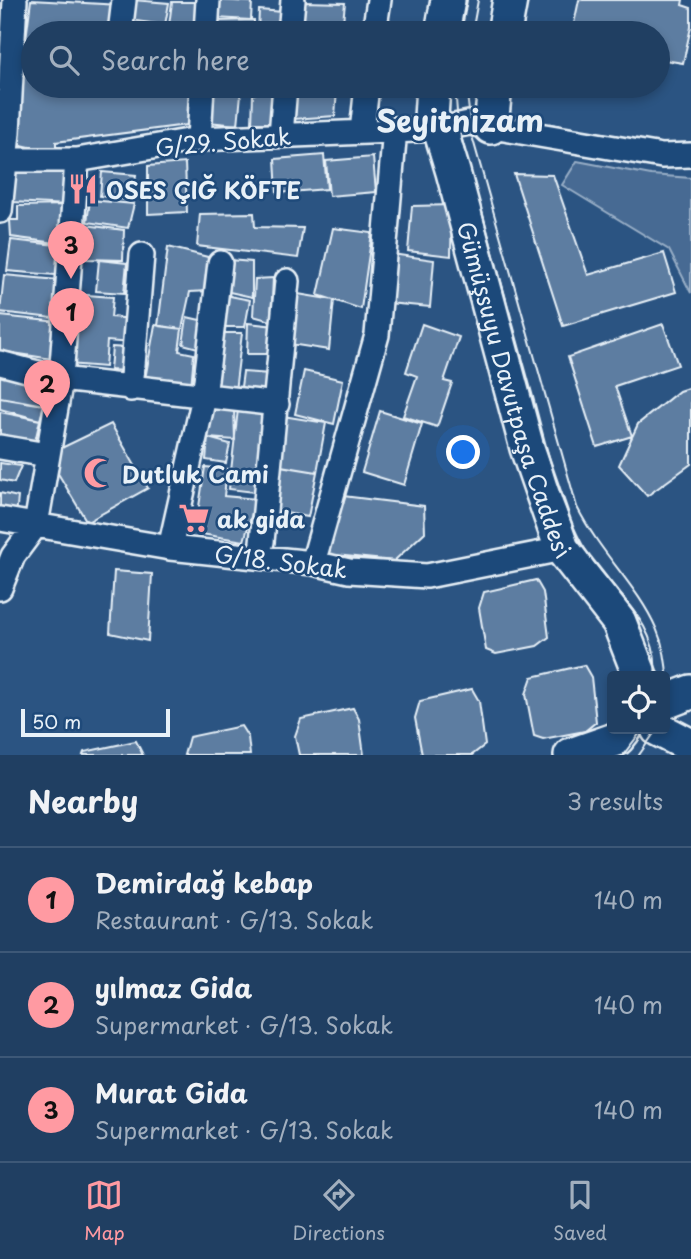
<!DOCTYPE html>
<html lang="en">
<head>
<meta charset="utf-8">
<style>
  body { margin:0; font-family:"Playpen Sans",sans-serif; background:#284668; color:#f1f3f6 }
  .controls { position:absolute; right:21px; bottom:21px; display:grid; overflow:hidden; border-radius:7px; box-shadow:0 4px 10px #0003 }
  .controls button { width:63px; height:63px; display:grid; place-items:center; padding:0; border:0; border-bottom:2px solid #3d5877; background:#203f62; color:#f1f3f6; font:35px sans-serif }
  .scale { position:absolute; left:21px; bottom:18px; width:149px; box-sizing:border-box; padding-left:7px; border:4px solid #e8f1f8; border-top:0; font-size:19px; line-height:24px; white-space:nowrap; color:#e8f1f8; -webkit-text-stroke:5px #1f4a7a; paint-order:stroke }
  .you { position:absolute; left:464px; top:453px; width:24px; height:24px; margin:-18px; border:5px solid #fff; border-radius:50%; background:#1a73e8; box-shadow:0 0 0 10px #1a73e833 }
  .badge { display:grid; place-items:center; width:46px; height:46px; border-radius:50%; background:#ff9aa2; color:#111; font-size:23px; font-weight:700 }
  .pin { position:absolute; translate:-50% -58px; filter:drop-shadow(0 2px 4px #0008) }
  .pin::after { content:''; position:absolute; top:37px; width:24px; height:21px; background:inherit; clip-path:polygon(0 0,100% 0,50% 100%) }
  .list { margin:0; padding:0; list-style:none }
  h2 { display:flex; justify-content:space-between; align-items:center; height:91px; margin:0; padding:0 28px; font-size:30px }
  h2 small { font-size:23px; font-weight:400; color:#a2afbe }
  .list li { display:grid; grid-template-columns:46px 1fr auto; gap:21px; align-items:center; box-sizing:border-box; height:105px; padding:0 28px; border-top:2px solid #3d5877 }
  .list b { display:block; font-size:26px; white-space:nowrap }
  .list p { margin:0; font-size:23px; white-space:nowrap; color:#a2afbe }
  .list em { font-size:23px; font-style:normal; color:#a2afbe }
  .icon { flex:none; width:38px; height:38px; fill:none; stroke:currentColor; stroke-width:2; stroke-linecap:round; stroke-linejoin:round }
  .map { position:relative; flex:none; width:691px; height:755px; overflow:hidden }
  .search { position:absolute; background:#203f62; box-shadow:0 4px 10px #0003; left:21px; right:21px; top:21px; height:77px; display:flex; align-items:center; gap:18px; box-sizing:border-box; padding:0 24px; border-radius:38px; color:#a2afbe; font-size:26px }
  .sheet { height:406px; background:#203f62 }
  nav { display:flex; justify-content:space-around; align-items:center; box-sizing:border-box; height:98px; border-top:2px solid #3d5877; background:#203f62; font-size:19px; color:#a2afbe }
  nav a { display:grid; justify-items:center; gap:4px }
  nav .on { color:#ff9aa2 }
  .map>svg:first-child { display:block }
  .green { fill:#476b93; stroke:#98aec6; stroke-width:2 }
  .building { fill:#5d7da1; stroke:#e8f1f8; stroke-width:2 }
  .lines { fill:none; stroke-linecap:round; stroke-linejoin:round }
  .street-casing { stroke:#e8f1f8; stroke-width:28 }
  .secondary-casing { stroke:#e8f1f8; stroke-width:38 }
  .street { stroke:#1f4a7a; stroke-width:23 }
  .secondary { stroke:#1f4a7a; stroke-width:33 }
  .tram { stroke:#e8f1f8; stroke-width:2 }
  .labels { text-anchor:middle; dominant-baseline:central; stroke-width:5; stroke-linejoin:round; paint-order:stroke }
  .street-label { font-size:23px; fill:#e8f1f8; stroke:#1f4a7a }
  .poi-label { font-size:23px; font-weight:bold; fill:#e8f1f8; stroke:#1f4a7a; text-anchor:start }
  .district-label { font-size:30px; font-weight:bold; fill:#e8f1f8; stroke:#1f4a7a }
</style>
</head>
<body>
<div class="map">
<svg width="691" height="755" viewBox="0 0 691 755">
  <rect width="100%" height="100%" fill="#2b5482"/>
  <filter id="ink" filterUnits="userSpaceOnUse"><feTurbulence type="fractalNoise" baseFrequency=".0143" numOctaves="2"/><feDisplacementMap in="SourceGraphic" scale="14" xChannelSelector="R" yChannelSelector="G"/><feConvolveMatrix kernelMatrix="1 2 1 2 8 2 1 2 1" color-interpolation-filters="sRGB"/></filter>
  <g filter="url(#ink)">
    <path class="green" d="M577 161 651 175 691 178V293L669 250 562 185Z"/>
    <path class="building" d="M31 0 120 5 115 33H33V40L26 39Z
      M133 0 169 3 165 25 129 20Z
      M216 0 252 2 251 20 215 18Z
      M579 0H683L682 5 691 8V27L683 63 658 59V33H572Z
      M172 2H204L200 33H168Z
      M303 2 345 3 342 31 300 30Z
      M259 10 283 12 282 33H258Z
      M254 20V33H218V21Z
      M23 54 33 55V86H195L194 124 56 142V153L17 144Z
      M215 86H249V92L215 91Z
      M258 86H280V123H252L253 95 258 92Z
      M297 86H337V90H297Z
      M297 90H337L335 116 294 119Z
      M211 91 241 94 238 125 208 122Z
      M324 155 327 189 277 193 275 159Z
      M373 157 376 192 329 196 326 161Z
      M185 163 187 212 148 214V166Z
      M15 170 70 172 67 205 13 202Z
      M102 172 136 175 133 201 100 196Z
      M514 174 553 175 588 275 664 253 676 292 563 326Z
      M90 200 134 204 128 228 87 222Z
      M67 205 64 244 11 237 10 220H18V206Z
      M452 205 451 256 408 251 412 206Z
      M254 213 255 227 303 228 298 258 197 246 200 214Z
      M85 225 124 230 123 260 86 259Z
      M333 228 372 233 361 309 318 295Z
      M11 240 65 246 67 276 7 271Z
      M168 247 212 258 209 291 190 292 182 329 158 326Z
      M392 254 434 260 430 307 388 303Z
      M99 260 127 263 124 293 96 291Z
      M229 260 252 262V297L225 291Z
      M4 275 58 280 52 318 0 312Z
      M273 278 271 321 253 316 255 279Z
      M73 294 113 297 111 317 133 319 131 343 107 341 105 367 68 364Z
      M220 294 250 300 245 327H220Z
      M298 294 334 300 329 350 290 344Z
      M0 316 59 322 52 359 0 351Z
      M187 317 209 322V351L183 344Z
      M248 323 275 326 274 354H247Z
      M422 324 459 337 444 381 452 383 437 427 403 416 417 376 406 372Z
      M663 324 678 365 615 386 632 436 597 447 568 357Z
      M155 325 182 329 179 351 194 354 191 387 145 379Z
      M219 333H242L235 391 212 389Z
      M112 347 126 348 125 371 110 370Z
      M304 371 343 380 334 424 295 414Z
      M0 372 46 381 44 405 0 397Z
      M243 372 270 374V395L240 394Z
      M691 387V464L647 496 619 465 638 424 679 391Z
      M0 398 44 405 40 420 0 409Z
      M212 404 234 408 235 440 208 438Z
      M238 409 272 413 262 493 229 489Z
      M380 411 422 424 404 485 362 472Z
      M0 412 40 420 34 446 0 440Z
      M283 416 326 423 317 472 275 465Z
      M111 424 148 488 87 522 47 455Z
      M208 438 230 444 226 463 206 460Z
      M0 463 21 466 14 483 0 480Z
      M280 466 317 472 308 517 269 510Z
      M205 467 227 469 224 496 256 499 244 541 195 533Z
      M0 493 18 497 16 516 0 514Z
      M343 496 424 506 425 532 394 561 326 554Z
      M114 571 152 574 148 641 110 633Z
      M536 580 543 592 549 637 537 646 496 654 486 650 479 608 484 592Z
      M584 665 591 677 596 722 585 731 543 739 534 736 526 694 532 677Z
      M472 689 479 701 485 745 472 755H422L415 718 420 701Z
      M353 708 359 719 364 755H299L295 736 301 719Z
      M241 726 248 737 250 755H184L189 737Z
      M136 741 143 755H83L84 752Z"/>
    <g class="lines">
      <g class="street-casing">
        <path id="street" d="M120 33 124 0
          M206 33 208 0
          M290 33 293 0
          M374 33 379 0
          M362 131 367 86
          M281 135 285 86
          M199 139 202 86
          M6 160H77L199 139 440 129 469 123 662 156 691 155
          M0 211 8 132 15 0
          M0 363 61 379 277 404
          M131 389 142 255
          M0 447 47 455
          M0 519 170 548 313 563 349 571 427 576 562 549
          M262 542 287 281
          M170 548 204 397 220 263
          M313 563 377 335 395 129
          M0 588 13 556 36 525 61 379 77 160"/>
      </g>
      <g class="secondary-casing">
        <g id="secondary">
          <path d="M442 33 448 0"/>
          <path d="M504 33 510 0"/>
          <path id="s1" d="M433 86 431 118 440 129 453 172 527 448 562 549 619 622 640 676"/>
          <path d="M491 127 495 86"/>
          <path d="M665 702 691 692"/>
          <path d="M658 729 691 746"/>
          <path d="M571 755 617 739 625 729"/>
        </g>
      </g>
      <use href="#street" class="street"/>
      <use href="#secondary" class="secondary"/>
      <path class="tram" d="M461 33 467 0
        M472 33 478 0
        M455 86 458 125 465 151
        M466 86 472 136 577 507C613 579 680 615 665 706
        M482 212C499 274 516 335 533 397 546 446 558 499 582 544 606 587 661 621 655 676
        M623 755 643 729
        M639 755 657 729"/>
    </g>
  </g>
  <defs>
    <g id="restaurant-bare" transform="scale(2.415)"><path d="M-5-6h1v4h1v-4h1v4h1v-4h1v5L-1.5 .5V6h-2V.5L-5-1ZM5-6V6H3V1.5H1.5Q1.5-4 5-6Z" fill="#ff9aa2" stroke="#1f4a7a" stroke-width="2.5" paint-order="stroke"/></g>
    <g id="mosque-bare" transform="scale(2.415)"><path d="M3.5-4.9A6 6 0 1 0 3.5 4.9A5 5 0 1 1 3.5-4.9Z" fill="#ff9aa2" stroke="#1f4a7a" stroke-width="2.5" paint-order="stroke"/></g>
    <g id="supermarket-bare" transform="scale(2.415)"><path d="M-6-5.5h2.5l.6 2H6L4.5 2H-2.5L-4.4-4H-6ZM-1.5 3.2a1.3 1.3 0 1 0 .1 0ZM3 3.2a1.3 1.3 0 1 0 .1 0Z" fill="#ff9aa2" stroke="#1f4a7a" stroke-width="2.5" paint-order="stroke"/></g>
  </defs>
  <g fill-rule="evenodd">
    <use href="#restaurant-bare" x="83" y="189"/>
    <use href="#mosque-bare" x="99" y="473"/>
    <use href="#supermarket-bare" x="194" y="518"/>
  </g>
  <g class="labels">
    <g class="street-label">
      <text transform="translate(223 141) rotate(-5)">G/29. Sokak</text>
      <text stroke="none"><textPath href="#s1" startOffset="317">Gümüşsuyu Davutpaşa Caddesi</textPath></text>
      <text transform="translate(281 561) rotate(7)">G/18. Sokak</text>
    </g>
    <g class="poi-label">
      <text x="106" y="189">OSES ÇIĞ KÖFTE</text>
      <text x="122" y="473">Dutluk Cami</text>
      <text x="217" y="518">ak gida</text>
    </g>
    <g class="district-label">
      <text x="460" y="119">Seyitnizam</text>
    </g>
  </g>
</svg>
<div class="controls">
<button><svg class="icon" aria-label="locate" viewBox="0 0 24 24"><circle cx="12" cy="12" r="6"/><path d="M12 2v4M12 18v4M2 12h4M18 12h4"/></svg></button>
</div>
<div class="scale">50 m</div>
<div class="you"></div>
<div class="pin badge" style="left:71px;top:346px">1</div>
<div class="pin badge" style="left:47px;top:418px">2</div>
<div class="pin badge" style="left:71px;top:279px">3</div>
<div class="search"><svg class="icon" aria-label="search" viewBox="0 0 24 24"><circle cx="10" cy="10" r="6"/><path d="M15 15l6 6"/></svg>Search here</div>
</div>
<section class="sheet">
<h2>Nearby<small>3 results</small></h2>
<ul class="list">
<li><span class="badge">1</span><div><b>Demirdağ kebap</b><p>Restaurant · G/13. Sokak</p></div><em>140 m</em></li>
<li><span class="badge">2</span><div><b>yılmaz Gida</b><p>Supermarket · G/13. Sokak</p></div><em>140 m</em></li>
<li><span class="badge">3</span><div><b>Murat Gida</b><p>Supermarket · G/13. Sokak</p></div><em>140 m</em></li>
</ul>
</section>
<nav>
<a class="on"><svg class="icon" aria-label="map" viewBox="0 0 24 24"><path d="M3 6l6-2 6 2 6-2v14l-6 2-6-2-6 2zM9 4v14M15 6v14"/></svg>Map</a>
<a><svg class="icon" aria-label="directions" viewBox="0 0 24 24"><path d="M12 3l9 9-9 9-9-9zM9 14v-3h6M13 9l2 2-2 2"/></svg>Directions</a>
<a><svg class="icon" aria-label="saved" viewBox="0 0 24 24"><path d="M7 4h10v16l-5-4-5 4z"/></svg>Saved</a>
</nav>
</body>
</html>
